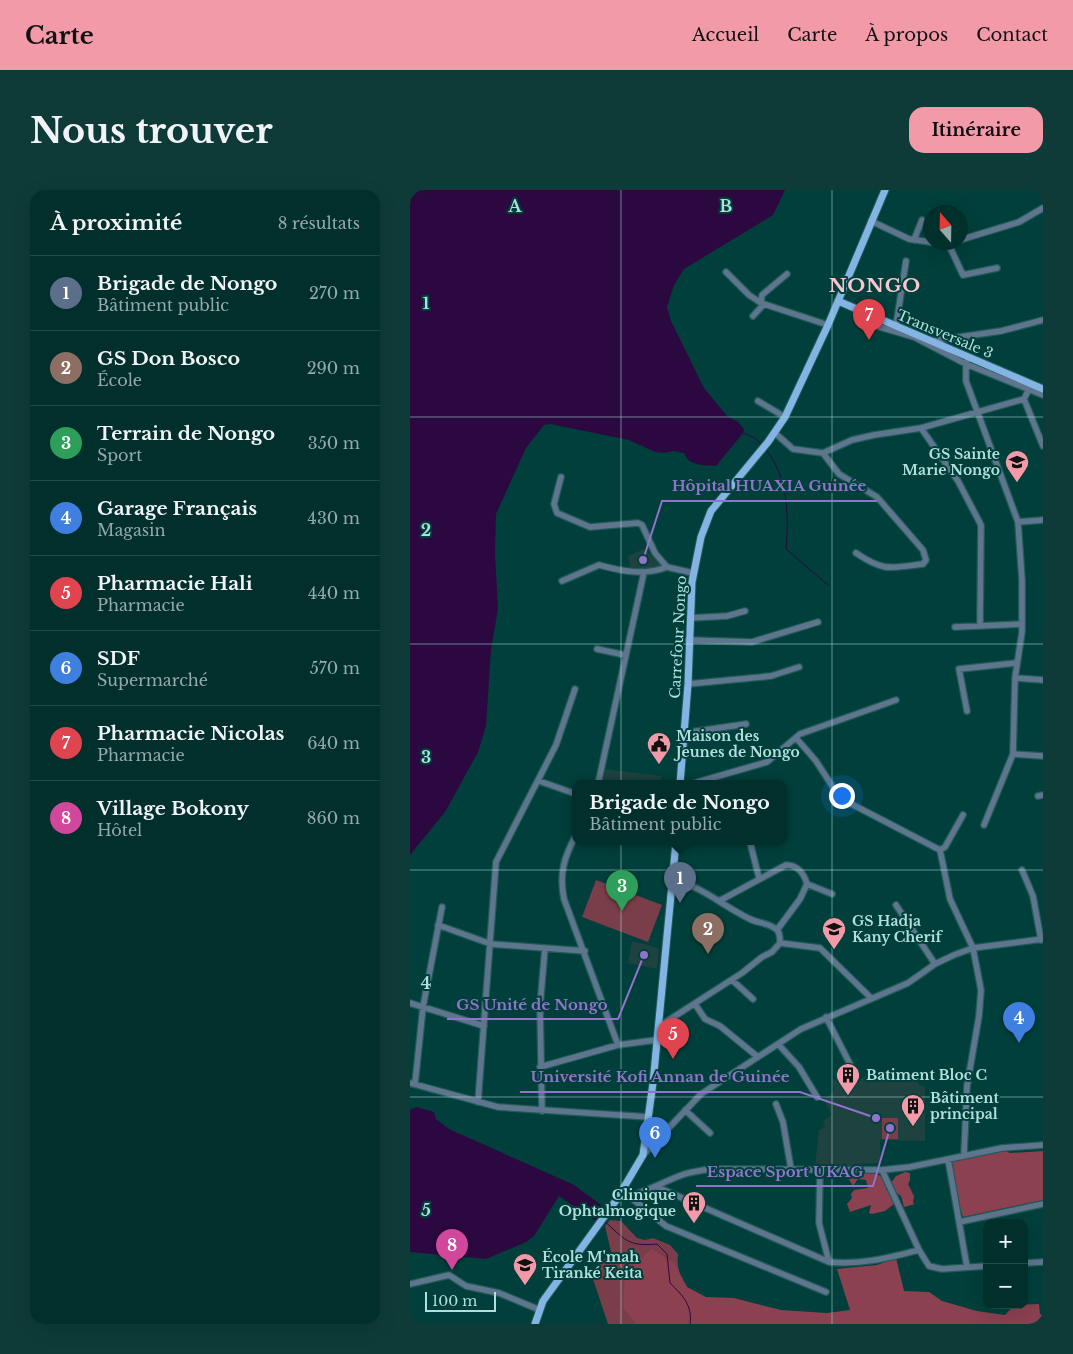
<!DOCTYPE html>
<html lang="fr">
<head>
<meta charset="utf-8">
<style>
  body { margin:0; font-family:"Libre Baskerville",serif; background:#0e3b38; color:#f1f3f6 }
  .controls { position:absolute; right:15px; bottom:15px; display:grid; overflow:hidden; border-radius:10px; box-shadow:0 5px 20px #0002 }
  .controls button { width:45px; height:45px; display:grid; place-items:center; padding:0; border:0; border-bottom:1px solid #224a48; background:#002f2c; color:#f1f3f6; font:25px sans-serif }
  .compass { position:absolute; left:513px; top:15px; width:45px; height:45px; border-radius:50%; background:#002f2c; box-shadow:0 5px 20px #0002; rotate:340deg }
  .scale { position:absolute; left:15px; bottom:12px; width:71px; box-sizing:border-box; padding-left:5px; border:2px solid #b1dfdb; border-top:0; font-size:14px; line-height:18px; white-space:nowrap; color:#b1dfdb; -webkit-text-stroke:4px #003f3b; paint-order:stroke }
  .you { position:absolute; left:431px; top:605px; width:18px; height:18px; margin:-12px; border:4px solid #fff; border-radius:50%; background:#1a73e8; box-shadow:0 0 0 8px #1a73e833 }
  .badge { display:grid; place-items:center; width:32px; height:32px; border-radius:50%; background:#f39aa9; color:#fff; font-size:16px; font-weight:700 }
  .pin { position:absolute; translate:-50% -41px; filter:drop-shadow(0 1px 2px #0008) }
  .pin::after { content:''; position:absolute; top:26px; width:18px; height:15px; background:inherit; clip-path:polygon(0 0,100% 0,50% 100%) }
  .popup { position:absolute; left:162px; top:590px; width:215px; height:65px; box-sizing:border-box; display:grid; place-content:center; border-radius:10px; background:#002f2c; filter:drop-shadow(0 1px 4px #0005); font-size:16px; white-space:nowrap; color:#95a9a9 }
  .popup b { font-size:19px; color:#f1f3f6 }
  .popup::after { content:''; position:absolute; left:50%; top:100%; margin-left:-10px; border:10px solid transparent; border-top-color:#002f2c }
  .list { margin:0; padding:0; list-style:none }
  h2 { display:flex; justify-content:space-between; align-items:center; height:65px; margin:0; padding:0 20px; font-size:21px }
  h2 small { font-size:16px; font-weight:400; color:#95a9a9 }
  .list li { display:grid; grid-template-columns:32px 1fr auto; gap:15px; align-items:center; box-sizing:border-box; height:75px; padding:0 20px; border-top:1px solid #224a48 }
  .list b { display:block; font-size:19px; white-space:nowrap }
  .list p { margin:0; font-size:16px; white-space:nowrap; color:#95a9a9 }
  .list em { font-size:16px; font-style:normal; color:#95a9a9 }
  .map { position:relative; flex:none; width:633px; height:1134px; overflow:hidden; border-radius:15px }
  header { display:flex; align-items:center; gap:30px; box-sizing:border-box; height:70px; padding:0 25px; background:#f39aa9; color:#111 }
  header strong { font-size:24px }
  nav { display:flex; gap:28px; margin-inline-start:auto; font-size:18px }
  .intro { display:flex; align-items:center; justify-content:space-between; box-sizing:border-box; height:120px; padding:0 30px }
  h1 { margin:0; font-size:35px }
  .button { padding:12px 22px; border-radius:15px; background:#f39aa9; color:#111; font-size:18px; font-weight:700 }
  main { display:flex; gap:30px; padding:0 30px }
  aside { flex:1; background:#002f2c; border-radius:15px; box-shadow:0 5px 20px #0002 }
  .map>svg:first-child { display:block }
  .built { fill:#1d423f }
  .green { fill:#793e49 }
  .forest { fill:#8b4150 }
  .water { fill:#2c0841 }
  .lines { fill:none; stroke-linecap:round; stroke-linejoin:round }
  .stream { stroke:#2c0841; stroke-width:1 }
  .minor-casing { stroke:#205c58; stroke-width:8 }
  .major-casing { stroke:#205c58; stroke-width:9 }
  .minor { stroke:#5e758d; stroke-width:5.5 }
  .major { stroke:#84b4e3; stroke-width:7 }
  .grid { fill:none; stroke:#b1dfdb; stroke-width:1; stroke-opacity:0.55 }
  .labels { text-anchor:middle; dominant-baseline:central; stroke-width:4; stroke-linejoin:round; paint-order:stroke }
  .street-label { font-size:14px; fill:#b1dfdb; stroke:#003f3b }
  .poi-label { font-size:14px; font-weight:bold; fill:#b1dfdb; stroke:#003f3b; text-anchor:start }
  .district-label { font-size:19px; font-weight:bold; letter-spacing:1px; fill:#fbc7ce; stroke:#003f3b }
  .grid-label { font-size:16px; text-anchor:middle; font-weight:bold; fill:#b1dfdb; stroke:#003f3b; stroke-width:4; stroke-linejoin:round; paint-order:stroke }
  .leader { fill:none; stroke:#9174ca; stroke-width:2 }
  .callout-dot { fill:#9174ca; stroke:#003f3b; stroke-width:2 }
  .callout-label { font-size:15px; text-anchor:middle; font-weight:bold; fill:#9174ca; stroke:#003f3b; stroke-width:4; stroke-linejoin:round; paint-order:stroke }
</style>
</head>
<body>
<header>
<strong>Carte</strong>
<nav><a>Accueil</a><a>Carte</a><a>À propos</a><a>Contact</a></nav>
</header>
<div class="intro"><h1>Nous trouver</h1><a class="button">Itinéraire</a></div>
<main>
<aside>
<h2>À proximité<small>8 résultats</small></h2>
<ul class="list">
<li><span class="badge" style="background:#5c6f8a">1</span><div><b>Brigade de Nongo</b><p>Bâtiment public</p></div><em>270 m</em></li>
<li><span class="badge" style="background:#8d6e63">2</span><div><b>GS Don Bosco</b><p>École</p></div><em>290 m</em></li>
<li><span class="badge" style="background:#2e9e5b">3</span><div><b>Terrain de Nongo</b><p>Sport</p></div><em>350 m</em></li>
<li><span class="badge" style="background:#3f7fe0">4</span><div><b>Garage Français</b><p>Magasin</p></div><em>430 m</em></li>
<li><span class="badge" style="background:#e0444e">5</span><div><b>Pharmacie Hali</b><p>Pharmacie</p></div><em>440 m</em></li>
<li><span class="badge" style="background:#3f7fe0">6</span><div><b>SDF</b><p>Supermarché</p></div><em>570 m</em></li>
<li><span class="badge" style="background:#e0444e">7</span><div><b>Pharmacie Nicolas</b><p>Pharmacie</p></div><em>640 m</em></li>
<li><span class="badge" style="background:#d1479c">8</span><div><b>Village Bokony</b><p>Hôtel</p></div><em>860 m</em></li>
</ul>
</aside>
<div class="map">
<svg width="633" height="1134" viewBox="0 0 633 1134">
  <rect width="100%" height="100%" fill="#003f3b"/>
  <path class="built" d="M234 359 251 374 250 377 230 381 221 380 218 366Z
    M195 579 251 586 250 594H192Z
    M222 751 249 758 247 779 218 773Z
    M465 882 466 892H469L470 884H478L479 890 505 885 509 895 515 897V951L470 950V973L445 974V977L405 976 409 940 415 937 413 931 422 925 414 910 424 901 422 891 432 886 438 894Z"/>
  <path class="green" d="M186 690 252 715 238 752 172 727Z
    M472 928H488V949H472Z
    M200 1030 211 1031 227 1048 235 1050 243 1048 260 1055 268 1064C266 1083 274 1094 286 1108L236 1134H198L181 1083 201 1062 195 1036Z"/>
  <path class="forest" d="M592 959 600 963 633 961V1010L553 1027 538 979 542 972Z
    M454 982C466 983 473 984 477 996L476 1000H478L484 1014 475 1021 462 1024 459 1023 461 1015 440 1022 437 1014 442 1008 441 1004 444 1000 458 998 456 990 448 989 443 996 437 986Z
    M495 982 500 983V990L498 994 504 1006 503 1013 505 1014 494 1017 491 1006 484 1001 481 993 486 986Z
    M241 1059 264 1073 277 1097 296 1107 324 1108 371 1120 417 1123 440 1120 427 1079 467 1075 486 1068 494 1101 519 1102 532 1111 567 1121 595 1125 604 1115 629 1114 630 1124 633 1125V1134H226L213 1117 215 1085Z"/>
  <path class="water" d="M0 0H375L363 25 274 79 264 95 257 117 261 131 294 198 317 226 328 232 334 239 333 243 306 276C293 275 279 276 274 263L264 261 254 263 245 262 219 250 140 234 134 235 116 258 86 324 85 364 88 419 81 459 76 536 68 562 35 622 0 665Z
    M7 917 24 922 26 929 39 939 164 995 191 1015 192 1020 187 1030H184L149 1006 124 1046 116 1052 76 1069 0 1062V920Z"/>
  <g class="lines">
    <path class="stream" d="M333 243 345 248 352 255
      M356 260C378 286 379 326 376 359L418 395
      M194 1031C215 1049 217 1057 247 1054L257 1064 260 1093C272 1105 283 1115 280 1134"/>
    <g class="minor-casing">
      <path id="minor" d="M461 31 499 49 520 52
        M504 50 512 30
        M550 50 609 32 633 18
        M521 52H542
        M538 53 553 85 587 78
        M316 82 339 105 351 113
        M377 84 352 105 351 113 418 135
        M457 123 463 135 504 147 556 174 633 205
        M343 126 354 114
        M486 136 496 71
        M522 151 591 141 633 130
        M559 167 556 174V191L608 332 612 390V442L605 488 603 564 574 635
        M614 209 633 256
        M348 211 375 227
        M511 238 548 291 571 335 570 436
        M365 243 383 259 413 263 429 284 467 307 513 360 516 370 513 374C481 378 474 382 446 363
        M413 263 442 250 464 245 511 238 614 209 619 199
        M151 287 144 314 147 323 180 337 228 333 232 335 245 363 257 377 283 383
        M608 332 633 330
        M152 391 189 375C211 381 234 386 257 377
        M280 428 317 426 335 421
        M545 437 612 434
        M278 450 342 452 408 432
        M187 459 215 465
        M605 488 633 490
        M278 494 361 486 389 477
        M557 521 549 479 606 473
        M274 543 336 534
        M387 549 406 571 430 608 530 660 540 709 563 758 571 800 569 826 557 896 554 965
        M603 564 633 566
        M129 591 166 604
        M188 594 234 382
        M281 594 357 572 390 544 486 510
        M628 606 633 605
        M166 645C154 667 149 684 154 709L208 855
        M340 652 349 688
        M530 660 535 657 553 625
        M612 680 623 706 631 750
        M397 694 422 704
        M309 711 376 675C387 675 394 683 397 694L390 709 367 740
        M486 715 525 774
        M28 735 81 754 175 761
        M370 753 410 758 461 808
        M322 790 343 809
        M0 813 74 836
        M285 814 295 829 310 836 348 867
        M416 827 441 876
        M248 837 332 783 352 767 362 762 370 753C370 748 370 742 366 739 359 733 347 733 340 729 313 716 291 696 262 689
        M368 854 389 877 407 907
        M130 877 208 855 246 850
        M0 893 88 917 239 927
        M5 894 13 817 32 717
        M68 912 86 672 146 555 165 499
        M366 914 373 932 381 979
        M275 920 300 943
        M132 921 130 816 135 758
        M233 965 291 904 391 839 498 793 525 774 544 765 563 758 633 749
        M538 969 557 1077
        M410 980 409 1033 419 1072
        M472 980 509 1060 519 1076 532 1079 577 1076
        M247 997 419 1072C451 1075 478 1068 509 1060
        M220 1007 256 1036 416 1102
        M207 1009C231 1005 250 993 272 985 280 982 290 981 299 979L472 980 500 977 592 958 633 955
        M549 1032 633 1014
        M614 1073 633 1072
        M0 1094 39 1085 56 1096 89 1103 130 1120"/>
    </g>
    <g class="major-casing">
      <path id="major" d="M428 111 633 199
        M270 594 278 494 282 392 291 347 301 321 358 252 375 227 418 135 475 0
        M125 1134 133 1111 207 1009 233 965 243 893 266 652"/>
    </g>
    <use href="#minor" class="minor"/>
    <use href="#major" class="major"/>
  </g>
  <path class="grid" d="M211 0V1134M422 0V1134M0 227H633M0 454H633M0 680H633M0 907H633"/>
  <defs>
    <g id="school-pin" transform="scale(1.25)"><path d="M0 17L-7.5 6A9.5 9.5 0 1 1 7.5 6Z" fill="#f39aa9" stroke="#003f3b"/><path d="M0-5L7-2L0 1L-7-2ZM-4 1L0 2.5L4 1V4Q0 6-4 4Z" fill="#111"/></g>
    <g id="civic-pin" transform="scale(1.25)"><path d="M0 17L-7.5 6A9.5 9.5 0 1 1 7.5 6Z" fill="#f39aa9" stroke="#003f3b"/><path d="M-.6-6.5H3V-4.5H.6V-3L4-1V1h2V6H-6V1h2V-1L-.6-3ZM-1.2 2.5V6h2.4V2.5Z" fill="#111"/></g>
    <g id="building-pin" transform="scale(1.25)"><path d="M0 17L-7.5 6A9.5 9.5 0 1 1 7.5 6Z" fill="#f39aa9" stroke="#003f3b"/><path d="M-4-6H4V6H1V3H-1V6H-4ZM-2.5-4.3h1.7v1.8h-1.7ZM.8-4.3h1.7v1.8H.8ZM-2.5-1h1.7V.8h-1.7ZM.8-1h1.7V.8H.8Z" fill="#111"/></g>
  </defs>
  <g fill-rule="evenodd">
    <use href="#school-pin" x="607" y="272"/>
    <use href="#civic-pin" x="249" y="554"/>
    <use href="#school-pin" x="424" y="739"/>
    <use href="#building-pin" x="438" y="885"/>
    <use href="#building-pin" x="503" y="916"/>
    <use href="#building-pin" x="284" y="1013"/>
    <use href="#school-pin" x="115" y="1075"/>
  </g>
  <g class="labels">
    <g class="street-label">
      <text transform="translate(535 144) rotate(23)">Transversale 3</text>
      <text transform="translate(268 447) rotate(-87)">Carrefour Nongo</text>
    </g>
    <g class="poi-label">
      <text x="590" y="264" text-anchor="end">GS Sainte<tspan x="590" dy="16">Marie Nongo</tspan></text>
      <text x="266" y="546">Maison des<tspan x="266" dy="16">Jeunes de Nongo</tspan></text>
      <text x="442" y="731">GS Hadja<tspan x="442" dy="16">Kany Cherif</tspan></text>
      <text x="456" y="885">Batiment Bloc C</text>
      <text x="520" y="908">Bâtiment<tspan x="520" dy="16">principal</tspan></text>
      <text x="266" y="1005" text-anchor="end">Clinique<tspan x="266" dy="16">Ophtalmogique</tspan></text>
      <text x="132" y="1067">École M'mah<tspan x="132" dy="16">Tiranké Keita</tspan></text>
    </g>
    <g class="district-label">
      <text x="465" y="95">NONGO</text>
    </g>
  </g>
  <g class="grid-label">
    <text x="105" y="22">A</text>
    <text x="316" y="22">B</text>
    <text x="16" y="119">1</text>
    <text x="16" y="346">2</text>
    <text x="16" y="573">3</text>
    <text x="16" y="799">4</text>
    <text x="16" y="1026">5</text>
  </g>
  <path class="leader" d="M233 370L252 311H467M234 765L208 829H37M466 928L390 902H110M480 938L463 996H286"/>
  <g class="callout-dot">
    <circle cx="233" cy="370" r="5"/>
    <circle cx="234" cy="765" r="5"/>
    <circle cx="466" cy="928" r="5"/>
    <circle cx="480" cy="938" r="5"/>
  </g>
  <g class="callout-label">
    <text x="359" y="301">Hôpital HUAXIA Guinée</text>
    <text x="122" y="820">GS Unité de Nongo</text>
    <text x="250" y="892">Université Kofi Annan de Guinée</text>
    <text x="375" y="987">Espace Sport UKAG</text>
  </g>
</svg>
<div class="controls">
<button>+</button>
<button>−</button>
</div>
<svg class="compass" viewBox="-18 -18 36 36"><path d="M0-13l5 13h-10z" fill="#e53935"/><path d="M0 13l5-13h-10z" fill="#95a9a9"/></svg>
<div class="scale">100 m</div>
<div class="you"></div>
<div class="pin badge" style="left:270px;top:713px;background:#5c6f8a">1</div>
<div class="popup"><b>Brigade de Nongo</b>Bâtiment public</div>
<div class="pin badge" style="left:298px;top:764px;background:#8d6e63">2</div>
<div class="pin badge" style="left:212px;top:721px;background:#2e9e5b">3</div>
<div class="pin badge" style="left:609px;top:853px;background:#3f7fe0">4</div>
<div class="pin badge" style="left:263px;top:869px;background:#e0444e">5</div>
<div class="pin badge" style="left:245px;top:968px;background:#3f7fe0">6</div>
<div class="pin badge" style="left:459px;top:150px;background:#e0444e">7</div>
<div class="pin badge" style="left:42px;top:1080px;background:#d1479c">8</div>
</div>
</main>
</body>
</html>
